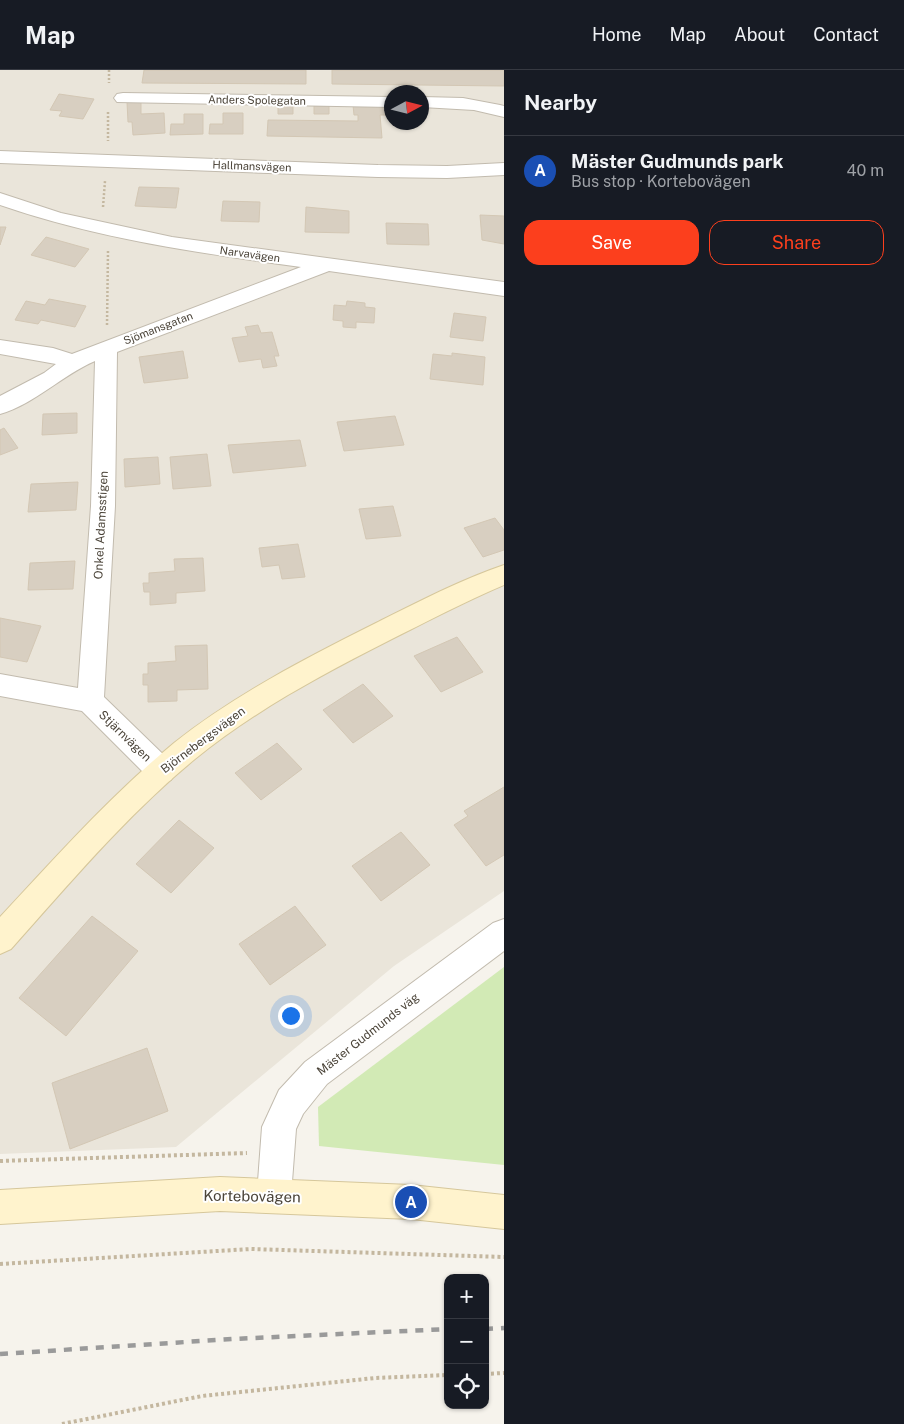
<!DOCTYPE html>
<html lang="en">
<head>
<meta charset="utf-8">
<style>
  body { margin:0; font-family:"Public Sans",sans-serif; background:#20242c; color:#f1f3f6 }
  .controls { position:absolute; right:15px; bottom:15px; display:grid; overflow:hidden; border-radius:10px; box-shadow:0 1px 4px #0004 }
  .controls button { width:45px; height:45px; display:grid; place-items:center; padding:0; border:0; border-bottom:1px solid #363941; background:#171b24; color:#f1f3f6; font:25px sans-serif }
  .compass { position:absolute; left:384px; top:15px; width:45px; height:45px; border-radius:50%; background:#171b24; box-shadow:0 1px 4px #0004; rotate:83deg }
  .you { position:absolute; left:290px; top:945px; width:18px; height:18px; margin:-12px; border:4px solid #fff; border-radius:50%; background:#1a73e8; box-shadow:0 0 0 8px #1a73e833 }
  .badge { display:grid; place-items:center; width:32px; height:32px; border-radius:50%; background:#fc3f1d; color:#fff; font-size:16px; font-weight:700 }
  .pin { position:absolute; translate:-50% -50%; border:2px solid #fff; box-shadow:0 1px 5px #0006 }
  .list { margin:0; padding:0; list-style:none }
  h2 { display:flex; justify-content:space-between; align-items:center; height:65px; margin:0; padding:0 20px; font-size:21px }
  h2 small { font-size:16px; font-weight:400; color:#9ea1a6 }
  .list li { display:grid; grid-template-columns:32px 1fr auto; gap:15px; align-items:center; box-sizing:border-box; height:70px; padding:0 20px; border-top:1px solid #363941 }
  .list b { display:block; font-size:19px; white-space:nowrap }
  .list p { margin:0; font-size:16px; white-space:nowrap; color:#9ea1a6 }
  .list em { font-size:16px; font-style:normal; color:#9ea1a6 }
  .actions { display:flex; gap:10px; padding:15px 20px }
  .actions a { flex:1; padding:11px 0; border:1px solid #fc3f1d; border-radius:15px; text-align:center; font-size:18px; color:#fc3f1d }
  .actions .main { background:#fc3f1d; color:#fff }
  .icon { flex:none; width:28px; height:28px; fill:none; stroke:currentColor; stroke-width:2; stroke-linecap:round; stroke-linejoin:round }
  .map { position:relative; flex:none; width:504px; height:1354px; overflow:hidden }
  header { display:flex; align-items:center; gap:30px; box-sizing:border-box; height:70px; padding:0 25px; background:#171b24; border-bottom:1px solid #363941 }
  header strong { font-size:24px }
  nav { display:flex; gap:28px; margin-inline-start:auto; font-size:18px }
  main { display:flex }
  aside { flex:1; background:#171b24 }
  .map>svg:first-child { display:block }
  .residential { fill:#eae5da; fill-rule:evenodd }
  .green { fill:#d2eab5 }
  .building { fill:#d8cfc1; stroke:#d3c7b4 }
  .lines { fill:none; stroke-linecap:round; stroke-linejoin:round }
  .street-casing { stroke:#c2bbae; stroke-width:2 }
  .secondary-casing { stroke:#d6c79b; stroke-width:2 }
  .path-far1 { stroke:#c4b79f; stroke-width:2.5; stroke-dasharray:2 2; stroke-linecap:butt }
  .path { stroke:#c4b79f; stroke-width:4; stroke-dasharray:3 3; stroke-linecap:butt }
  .street { fill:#fff; fill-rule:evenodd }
  .secondary { fill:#fff3cd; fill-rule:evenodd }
  .rail { stroke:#9a9a9a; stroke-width:4.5; stroke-dasharray:8 8; stroke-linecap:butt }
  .labels { text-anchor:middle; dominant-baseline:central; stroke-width:4; stroke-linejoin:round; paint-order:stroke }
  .far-street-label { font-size:11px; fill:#4b4439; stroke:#fff }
  .street-label { font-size:12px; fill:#4b4439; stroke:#fff }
  .near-street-label { font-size:15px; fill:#4b4439; stroke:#fff }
</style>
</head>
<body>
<header>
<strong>Map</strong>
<nav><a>Home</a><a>Map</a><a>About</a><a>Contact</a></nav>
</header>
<main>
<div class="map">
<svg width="504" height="1354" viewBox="0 0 504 1354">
  <rect width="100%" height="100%" fill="#f6f3ec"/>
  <path class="residential" d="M0 0H504V821L394 896 176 1077 0 1084ZM392 22H422V52H392Z"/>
  <path class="green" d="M504 897V1095L319 1076 318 1037Z"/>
  <path class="building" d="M144 0H306V14L142 13Z
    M332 0H504V16L332 14Z
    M59 24 94 29 83 49 59 46 62 41 50 40Z
    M127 32H141V44L164 43 165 63 133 65 132 52H128Z
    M353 35 389 36V45H380L382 68 267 66 268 50 358 51V45H354Z
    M278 36H293V44H278Z
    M314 36H329V44H314Z
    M223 43H243V64H209L210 54H223Z
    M184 44H203V64L170 65 171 54H184Z
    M139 117 179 118 176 138 135 136Z
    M223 131 260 132 259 152 221 151Z
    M306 137 349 141V163L305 162Z
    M480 145 504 146V174L482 170Z
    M386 153 428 154 429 175 387 174Z
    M0 157H6L0 175Z
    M46 167 89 179 75 197 31 185Z
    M49 229 86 236 75 257 41 250 38 254 15 250 26 231 45 235Z
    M347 231 365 233V237L375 238 374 253 356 252V258L343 257V251L333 250 334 235 346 236Z
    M454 243 486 247 483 271 450 267Z
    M258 255 261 263 272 262 279 286H274L277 296 263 298 261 289 239 292 232 268 248 266 245 257Z
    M183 281 188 308 144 313 139 287Z
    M452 283 485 287 483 315 430 309 433 284 452 286Z
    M77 343V363L42 365 43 344Z
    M395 346 404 375 344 381 337 352Z
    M4 358 18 378 0 385V360Z
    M300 370 306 396 233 403 228 375Z
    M207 384 211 416 173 419 170 387Z
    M158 387 160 414 125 417 124 389Z
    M78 412 76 440 28 442 31 414Z
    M393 436 401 466 366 469 359 439Z
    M495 448 504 460V480L483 487 464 458Z
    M298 474 305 507 282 509 279 495 262 497 259 478Z
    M203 488 205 521 176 523V533L150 535V522H144L143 513H149V503L175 501 174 489Z
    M75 491 73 519 28 520 30 493Z
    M0 548 41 556 27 592 0 587Z
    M457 567 483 602 441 622 414 586Z
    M207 575 208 619 177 620V631L148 632V615H143V604H148V593L176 591 175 576Z
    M363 614 393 646 353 673 323 640Z
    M277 673 302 699 261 730 235 703Z
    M504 717V785L486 796 454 755 468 746 464 741Z
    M179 750 214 778 171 823 136 794Z
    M401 762 430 795 381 831 352 796Z
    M295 836 326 875 270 915 239 874Z
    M92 846 138 881 66 966 19 928Z
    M147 978 168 1041 70 1079 52 1013Z"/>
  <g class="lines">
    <g class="street-casing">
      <path id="street" d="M123 23 392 27V37L117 32 114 28 117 24Z
        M422 27 463 28 500 35 504 36V47L474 40 422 37Z
        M0 81 378 95 447 96 504 93V105L447 108 378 107 0 93Z
        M0 123 61 143 172 167 504 212V226L329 201 117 282 115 436 104 627 171 692 175 701 171 710 161 713 151 710 82 641 0 626V604L78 618 91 436 95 291C62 305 35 334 0 344V326L44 303 56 294 0 284V270L53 278 72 284 301 197C199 183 98 169 0 135Z
        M504 849V881L327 1014 303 1044 296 1059 291 1125 286 1137 274 1142 262 1137 257 1125 262 1057 279 1020 305 992 493 853Z"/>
    </g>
    <g class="secondary-casing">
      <path id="secondary" d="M504 495V515C464 532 426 552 388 571 321 605 254 641 195 689 127 745 69 814 11 879L0 884V847C56 787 111 725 174 673 236 624 306 588 376 553 418 532 460 510 504 495Z
        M220 1107 411 1115 504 1125V1159L411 1149 220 1141 0 1154V1120Z"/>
    </g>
    <path class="path-far1" d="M109 0V13
      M108 42V71
      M103 137 105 111
      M107 255 108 181"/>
    <path class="path" d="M0 1091 247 1083
      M0 1194 251 1179 504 1187
      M485 1304 504 1303
      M62 1354 202 1326 375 1308 448 1305"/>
    <use href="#street" class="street"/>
    <use href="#secondary" class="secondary"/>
    <path class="rail" d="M485 1259 504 1258
      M0 1284 232 1269 448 1259"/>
  </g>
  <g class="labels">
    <g class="far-street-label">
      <text transform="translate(257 30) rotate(1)">Anders Spolegatan</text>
      <text transform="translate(252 96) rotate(2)">Hallmansvägen</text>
      <text transform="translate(250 184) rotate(8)">Narvavägen</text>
      <text transform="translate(158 258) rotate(-21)">Sjömansgatan</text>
    </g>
    <g class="street-label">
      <text transform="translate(101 455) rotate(-87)">Onkel Adamsstigen</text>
      <text transform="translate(125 666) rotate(44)">Stjärnvägen</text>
      <text transform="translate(203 670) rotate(-37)">Björnebergsvägen</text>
      <text transform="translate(368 964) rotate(-38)">Mäster Gudmunds väg</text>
    </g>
    <g class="near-street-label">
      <text transform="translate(252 1126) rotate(1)">Kortebovägen</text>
    </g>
  </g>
</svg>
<div class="controls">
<button>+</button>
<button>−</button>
<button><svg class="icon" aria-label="locate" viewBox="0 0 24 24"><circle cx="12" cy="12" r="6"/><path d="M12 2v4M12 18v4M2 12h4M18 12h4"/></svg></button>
</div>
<svg class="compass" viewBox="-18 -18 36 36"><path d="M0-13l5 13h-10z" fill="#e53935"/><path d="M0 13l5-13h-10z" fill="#9ea1a6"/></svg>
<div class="you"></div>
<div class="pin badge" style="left:411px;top:1132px;background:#1a4fb4">A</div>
</div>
<aside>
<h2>Nearby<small></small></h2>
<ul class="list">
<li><span class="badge" style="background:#1a4fb4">A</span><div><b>Mäster Gudmunds park</b><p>Bus stop · Kortebovägen</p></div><em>40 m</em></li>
</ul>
<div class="actions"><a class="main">Save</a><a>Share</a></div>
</aside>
</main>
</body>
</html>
